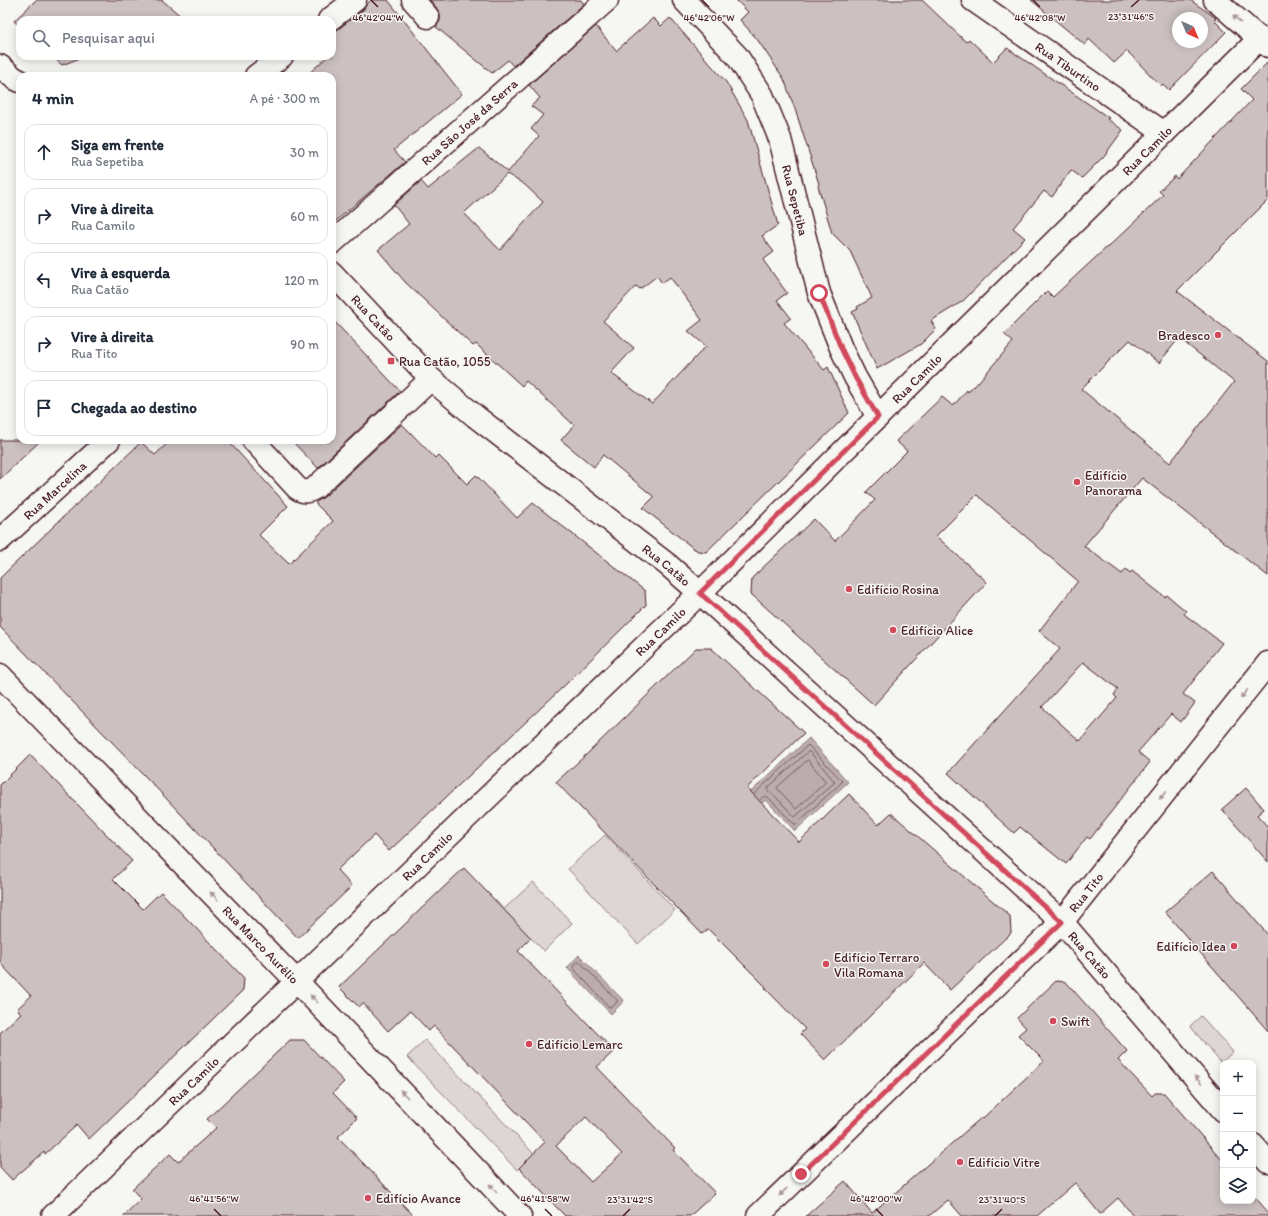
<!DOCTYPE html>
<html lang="pt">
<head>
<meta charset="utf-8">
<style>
  body { margin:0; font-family:Itim,sans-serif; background:#f2f2f3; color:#1f2937 }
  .controls { position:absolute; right:12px; bottom:12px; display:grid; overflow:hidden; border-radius:8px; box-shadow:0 2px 10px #0003 }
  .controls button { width:36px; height:36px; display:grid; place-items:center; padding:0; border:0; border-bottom:1px solid #e0e1e3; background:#fff; color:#1f2937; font:20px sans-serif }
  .compass { position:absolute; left:1172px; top:12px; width:36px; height:36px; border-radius:50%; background:#fff; box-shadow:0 2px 10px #0003; rotate:136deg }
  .stop { position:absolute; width:12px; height:12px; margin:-9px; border:3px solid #d1495b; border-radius:50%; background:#fff }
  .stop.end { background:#d1495b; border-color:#fff; box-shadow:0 1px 4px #0008 }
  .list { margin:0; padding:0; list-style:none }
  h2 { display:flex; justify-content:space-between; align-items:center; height:52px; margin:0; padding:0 16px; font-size:17px }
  h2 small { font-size:13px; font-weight:400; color:#747a83 }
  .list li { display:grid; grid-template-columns:26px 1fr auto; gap:12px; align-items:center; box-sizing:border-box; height:56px; margin:0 8px 8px; padding:0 8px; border:1px solid #e0e1e3; border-radius:12px }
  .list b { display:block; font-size:15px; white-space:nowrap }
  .list p { margin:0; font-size:13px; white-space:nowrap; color:#747a83 }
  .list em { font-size:13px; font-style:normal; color:#747a83 }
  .icon { flex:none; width:22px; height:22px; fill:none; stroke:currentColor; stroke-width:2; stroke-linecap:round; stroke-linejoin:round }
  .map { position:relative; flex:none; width:1268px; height:1216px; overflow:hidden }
  .search { position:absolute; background:#fff; box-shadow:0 2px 10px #0003; left:16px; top:16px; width:320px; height:44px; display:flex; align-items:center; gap:10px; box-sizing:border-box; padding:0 14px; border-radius:12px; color:#747a83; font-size:15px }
  .panel { position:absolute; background:#fff; box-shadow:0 2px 10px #0003; left:16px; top:72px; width:320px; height:372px; border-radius:12px }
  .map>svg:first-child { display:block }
  .green { fill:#ddd6d5; stroke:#947a80 }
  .water { fill:#bbadae; stroke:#8e747a }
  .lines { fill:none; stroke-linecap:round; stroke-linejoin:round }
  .shore { stroke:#77585f; stroke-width:1 }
  .building { fill:#ccc1c0; stroke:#4a1f2b; fill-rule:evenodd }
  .street-casing { stroke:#4a1f2b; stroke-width:25 }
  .secondary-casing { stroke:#4a1f2b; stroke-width:25 }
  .street { stroke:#f6f6f2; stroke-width:22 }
  .secondary { stroke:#f6f6f2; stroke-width:22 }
  .oneway { fill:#a99598 }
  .route { stroke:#d1495b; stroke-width:5 }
  .ticks { fill:none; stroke:#4a1f2b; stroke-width:1.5 }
  .poi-dot { fill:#d1495b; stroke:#f6f6f2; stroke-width:1.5 }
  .labels { text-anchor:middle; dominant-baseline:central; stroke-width:3; stroke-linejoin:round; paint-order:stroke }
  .street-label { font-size:13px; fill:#4a1f2b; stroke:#f6f6f2 }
  .poi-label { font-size:13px; fill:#4a1f2b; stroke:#f6f6f2; text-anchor:start }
  .ticks-label { font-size:10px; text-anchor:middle; fill:#4a1f2b; stroke:#f6f6f2; stroke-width:3; stroke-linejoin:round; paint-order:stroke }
</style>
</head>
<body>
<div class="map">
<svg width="1268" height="1216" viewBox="0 0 1268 1216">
  <rect width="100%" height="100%" fill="#f6f6f2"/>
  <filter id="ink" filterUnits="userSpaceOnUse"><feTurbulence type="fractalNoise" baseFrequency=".025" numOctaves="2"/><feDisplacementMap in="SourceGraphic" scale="8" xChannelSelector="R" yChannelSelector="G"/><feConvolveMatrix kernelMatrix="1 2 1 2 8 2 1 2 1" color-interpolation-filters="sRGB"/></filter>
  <g filter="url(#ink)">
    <path class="green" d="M605 835 675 910 638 944 568 869Z
      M533 882 572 923 544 951 503 910Z
      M1201 1016 1233 1052 1221 1063 1190 1026Z
      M425 1040 534 1154 517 1170 407 1057Z"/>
    <path class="water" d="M809 738 848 782 795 831 766 800 752 810 742 800Z
      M579 955 624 1001 611 1014 567 968Z"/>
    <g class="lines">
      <path class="shore" d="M808 752H810L835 782 795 817 773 794 768 791 767 789Z
        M808 760 826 782 796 809 777 788Z
        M754 794 808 745 842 781 841 783 796 824H794L768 797 764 796 760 800
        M578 962 581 963 617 1000V1002L612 1007H609L574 969 573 967Z"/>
    </g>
    <path class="building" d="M36 0H162L183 18 179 20H20V27L14 21Z
      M371 0H388L462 94 394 150 405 162 332 224V76H306L328 56H332V32L337 30 363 10 367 4Z
      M430 0H581L584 4 513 66 508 60 492 73 436 27 440 21V14L437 9Z
      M736 0H922L966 42 969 39 993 62 1007 48 1109 118 1107 119 1123 130 1104 156 1082 178 1071 170 1052 197 1044 191 1013 228 1025 238 963 301 931 321 936 329 921 344 877 369 852 312 858 309 857 307 872 298 850 251 832 233 818 186 819 184 796 112 784 79 757 39 740 20 748 12Z
      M1031 0H1190L1216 18 1214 20 1226 32 1169 90 1163 84 1161 86 1127 51 1114 63 1089 39 1085 45ZM1178 18H1202V42H1178Z
      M653 18 661 26 670 18 726 82 748 120 778 225 762 236 774 252 763 260 787 293 777 300 791 318 784 323 824 370 828 367 849 413 706 552 698 551 693 548 643 508 654 497 603 455 594 467 561 440 574 425 526 381 522 386 476 344 473 346 405 282 378 250 409 224 394 205 421 181 428 189 479 148 508 172 539 136 531 129 543 115 531 106 540 98 529 85 596 26 616 51ZM507 174 525 185 543 202 500 250 464 213ZM657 276 662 283 670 277 702 320 688 331 706 346 652 404 611 373 634 348 603 321 636 286 640 289Z
      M52 56H85L62 65Z
      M1268 62V200L1177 291 1268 361V576L1142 478 1084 546 1122 574 1126 569 1130 573 1132 571 1165 597 1167 595 1186 611 1184 614 1222 643 1208 661H1209L1183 694 1195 703 1181 722 1171 714 1138 752 1150 762 1090 839 1087 837 1066 864 1020 827 1014 833 948 773 1060 649 1039 631 1078 581 977 495 936 536 987 582 874 705 751 594 752 578 814 519 835 541 875 500 866 492 907 451 896 441 942 397 953 406 967 390 968 392 973 386 974 387 1013 342 1004 334 1047 291 1053 297 1107 247H1108L1163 195 1159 191 1175 176 1177 179 1252 100 1241 89ZM1179 338 1234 382 1170 463 1081 389 1130 340 1159 363ZM1083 662 1118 689 1114 695 1117 698 1080 741 1042 707Z
      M332 319 400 391 318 468 291 440H332Z
      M402 424 435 458 438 455 467 484 476 475 517 518 533 503 645 591 646 605 563 687 389 851 374 835 337 870 352 886 298 938 145 776 0 627V578L141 442 155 455 171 440H227L288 506 259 535 289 564 333 521 315 503 324 497Z
      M0 440H41L0 479Z
      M696 648H711L804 733 747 788 799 842 849 794 878 825 891 813 1010 916 1011 933 950 990 924 963 825 1060 800 1034 805 1029 765 988 766 987 708 929 702 934 556 782 587 754Z
      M30 755 132 861 113 879 143 909 161 892 244 978 243 990 89 1139 77 1125 45 1154 44 1152 12 1180 0 1167V1033L21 1013 17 1009 31 996 0 963V785Z
      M1246 788 1264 809 1257 815 1268 827V862L1222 809Z
      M464 868 531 938 518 951 614 1051 597 1067 675 1148 673 1150 715 1193 690 1216H565L519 1168 545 1142 434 1026 429 1031 410 1011 388 1031 363 1003 359 1007 339 987ZM586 1117 622 1154 591 1182 556 1146Z
      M1213 871 1268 935V1031L1165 912Z
      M1056 981 1066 982 1127 1051 1118 1060 1152 1096 1155 1093H1164L1223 1161V1201H1253V1195L1268 1212V1216H1134L1118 1198 1100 1214 1075 1183 1037 1216H962L948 1200 929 1216H806L845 1181 872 1213 982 1117 983 1118 1044 1061 1018 1035 1026 1028 1017 1018Z
      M290 1040H304L344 1082 333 1093 357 1118 338 1137 414 1216H123L141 1199 132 1189 170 1154 178 1162 216 1128 207 1119Z"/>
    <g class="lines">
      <g class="street-casing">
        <g id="street">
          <path d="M413 0 428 17"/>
          <path id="s1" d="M684 0 737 56 762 95 780 139 819 293 841 348 855 377 878 417"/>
          <path id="s2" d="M973 0 1164 133"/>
          <path d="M1215 0 1268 46"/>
          <path d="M329 20 355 0"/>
          <path d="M0 66 14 78 20 81"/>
          <path d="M256 76 282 56"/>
          <path id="s3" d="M332 243 607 0"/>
          <path id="s4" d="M332 273 431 379 475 416 668 565 700 593 1062 922 1223 1110"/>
          <path d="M253 440 297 488C304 493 308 492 315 488L431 379"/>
          <path id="s5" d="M0 540 109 440"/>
          <path d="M1253 1145 1268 1162"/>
          <path id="s6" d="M53 1216 700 593 1260 38"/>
        </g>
      </g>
      <g class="secondary-casing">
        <g id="secondary">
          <path id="s7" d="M0 675 308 993 520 1216"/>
          <path id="s8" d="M758 1216 1062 922 1268 663"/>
        </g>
      </g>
      <use href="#street" class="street"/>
      <use href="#secondary" class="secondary"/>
    </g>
    <defs><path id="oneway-solid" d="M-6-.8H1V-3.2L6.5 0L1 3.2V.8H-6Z"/></defs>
    <g class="oneway">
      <use href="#oneway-solid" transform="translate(1237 19) rotate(-139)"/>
      <use href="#oneway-solid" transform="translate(1244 694) rotate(129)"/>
      <use href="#oneway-solid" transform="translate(1163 795) rotate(129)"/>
      <use href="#oneway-solid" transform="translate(214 896) rotate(-134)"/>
      <use href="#oneway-solid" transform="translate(314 999) rotate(-134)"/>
      <use href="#oneway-solid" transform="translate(1198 1080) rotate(-131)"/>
      <use href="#oneway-solid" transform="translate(404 1094) rotate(-134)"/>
      <use href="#oneway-solid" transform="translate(493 1188) rotate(-134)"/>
      <use href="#oneway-solid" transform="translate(783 1192) rotate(136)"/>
    </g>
  </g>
  <g class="lines" filter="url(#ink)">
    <path class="route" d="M801 1174 1062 922 700 593 878 417 855 377 841 348 819 293"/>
  </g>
  <path class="ticks" d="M371 0 378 7M702 0 709 7M1033 0 1040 7M1131 7 1139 0M214 1209 221 1216M545 1209 552 1216M876 1209 883 1216M623 1216 630 1209M995 1216 1002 1209"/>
  <g class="poi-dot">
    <circle cx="1218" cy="335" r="4"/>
    <rect x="387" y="357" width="8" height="8" rx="2"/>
    <circle cx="1077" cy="482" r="4"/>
    <circle cx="849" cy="589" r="4"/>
    <circle cx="893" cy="630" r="4"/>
    <circle cx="1234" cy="946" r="4"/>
    <circle cx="826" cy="964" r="4"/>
    <circle cx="1053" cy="1021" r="4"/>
    <circle cx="529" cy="1044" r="4"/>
    <circle cx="960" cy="1162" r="4"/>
    <circle cx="368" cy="1198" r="4"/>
  </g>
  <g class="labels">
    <g class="street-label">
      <text stroke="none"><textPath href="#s2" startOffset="116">Rua Tiburtino</textPath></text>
      <text stroke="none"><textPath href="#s3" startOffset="183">Rua São José da Serra</textPath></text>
      <text stroke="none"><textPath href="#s6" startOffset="1527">Rua Camilo</textPath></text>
      <text stroke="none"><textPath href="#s1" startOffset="234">Rua Sepetiba</textPath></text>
      <text stroke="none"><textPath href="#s4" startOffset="61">Rua Catão</textPath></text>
      <text stroke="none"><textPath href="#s6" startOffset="1203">Rua Camilo</textPath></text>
      <text stroke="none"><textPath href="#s5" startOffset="74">Rua Marcelina</textPath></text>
      <text stroke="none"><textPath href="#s4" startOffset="445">Rua Catão</textPath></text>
      <text stroke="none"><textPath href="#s6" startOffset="843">Rua Camilo</textPath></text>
      <text stroke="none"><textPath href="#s6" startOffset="519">Rua Camilo</textPath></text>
      <text stroke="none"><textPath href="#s8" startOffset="461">Rua Tito</textPath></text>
      <text stroke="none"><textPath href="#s7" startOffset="375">Rua Marco Aurélio</textPath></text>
      <text stroke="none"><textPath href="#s4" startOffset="1021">Rua Catão</textPath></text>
      <text stroke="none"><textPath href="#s6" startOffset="195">Rua Camilo</textPath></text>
    </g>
    <g class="poi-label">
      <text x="1210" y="335" text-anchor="end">Bradesco</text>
      <text x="399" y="361">Rua Catão, 1055</text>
      <text x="1085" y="475">Edifício<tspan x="1085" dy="15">Panorama</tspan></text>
      <text x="857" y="589">Edifício Rosina</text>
      <text x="901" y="630">Edifício Alice</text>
      <text x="1226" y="946" text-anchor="end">Edifício Idea</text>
      <text x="834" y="957">Edifício Terraro<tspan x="834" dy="15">Vila Romana</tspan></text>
      <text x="1061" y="1021">Swift</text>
      <text x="537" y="1044">Edifício Lemarc</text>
      <text x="968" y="1162">Edifício Vitre</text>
      <text x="376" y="1198">Edifício Avance</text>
    </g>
  </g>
  <g class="ticks-label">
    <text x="1131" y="20">23°31'46"S</text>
    <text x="378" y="21">46°42'04"W</text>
    <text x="709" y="21">46°42'06"W</text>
    <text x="1040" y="21">46°42'08"W</text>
    <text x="214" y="1202">46°41'56"W</text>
    <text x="545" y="1202">46°41'58"W</text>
    <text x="876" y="1202">46°42'00"W</text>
    <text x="630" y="1203">23°31'42"S</text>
    <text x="1002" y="1203">23°31'40"S</text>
  </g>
</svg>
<div class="controls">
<button>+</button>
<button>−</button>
<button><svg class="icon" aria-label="locate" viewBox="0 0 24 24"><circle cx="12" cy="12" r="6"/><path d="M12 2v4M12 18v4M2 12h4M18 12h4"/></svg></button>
<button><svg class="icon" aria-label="layers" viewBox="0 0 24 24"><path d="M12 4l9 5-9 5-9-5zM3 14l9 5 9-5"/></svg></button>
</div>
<svg class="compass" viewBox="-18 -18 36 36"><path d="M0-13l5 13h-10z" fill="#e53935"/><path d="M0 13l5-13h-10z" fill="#747a83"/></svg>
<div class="stop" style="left:819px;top:293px"></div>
<div class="stop end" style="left:801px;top:1174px"></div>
<div class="search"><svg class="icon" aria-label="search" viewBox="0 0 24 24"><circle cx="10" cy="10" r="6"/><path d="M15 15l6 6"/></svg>Pesquisar aqui</div>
<section class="panel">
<h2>4 min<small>A pé · 300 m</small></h2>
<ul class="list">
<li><svg class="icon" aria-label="ahead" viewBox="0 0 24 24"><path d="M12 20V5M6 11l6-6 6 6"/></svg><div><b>Siga em frente</b><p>Rua Sepetiba</p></div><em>30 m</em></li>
<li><svg class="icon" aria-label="right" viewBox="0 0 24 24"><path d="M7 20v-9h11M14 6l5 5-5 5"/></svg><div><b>Vire à direita</b><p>Rua Camilo</p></div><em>60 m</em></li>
<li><svg class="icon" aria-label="left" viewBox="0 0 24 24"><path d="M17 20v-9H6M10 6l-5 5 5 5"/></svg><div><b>Vire à esquerda</b><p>Rua Catão</p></div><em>120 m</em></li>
<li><svg class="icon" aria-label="right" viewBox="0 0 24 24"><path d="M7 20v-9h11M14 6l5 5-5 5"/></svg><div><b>Vire à direita</b><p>Rua Tito</p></div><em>90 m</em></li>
<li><svg class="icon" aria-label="arrive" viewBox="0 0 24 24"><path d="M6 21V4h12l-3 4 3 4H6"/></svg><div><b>Chegada ao destino</b></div></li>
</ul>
</section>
</div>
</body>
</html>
